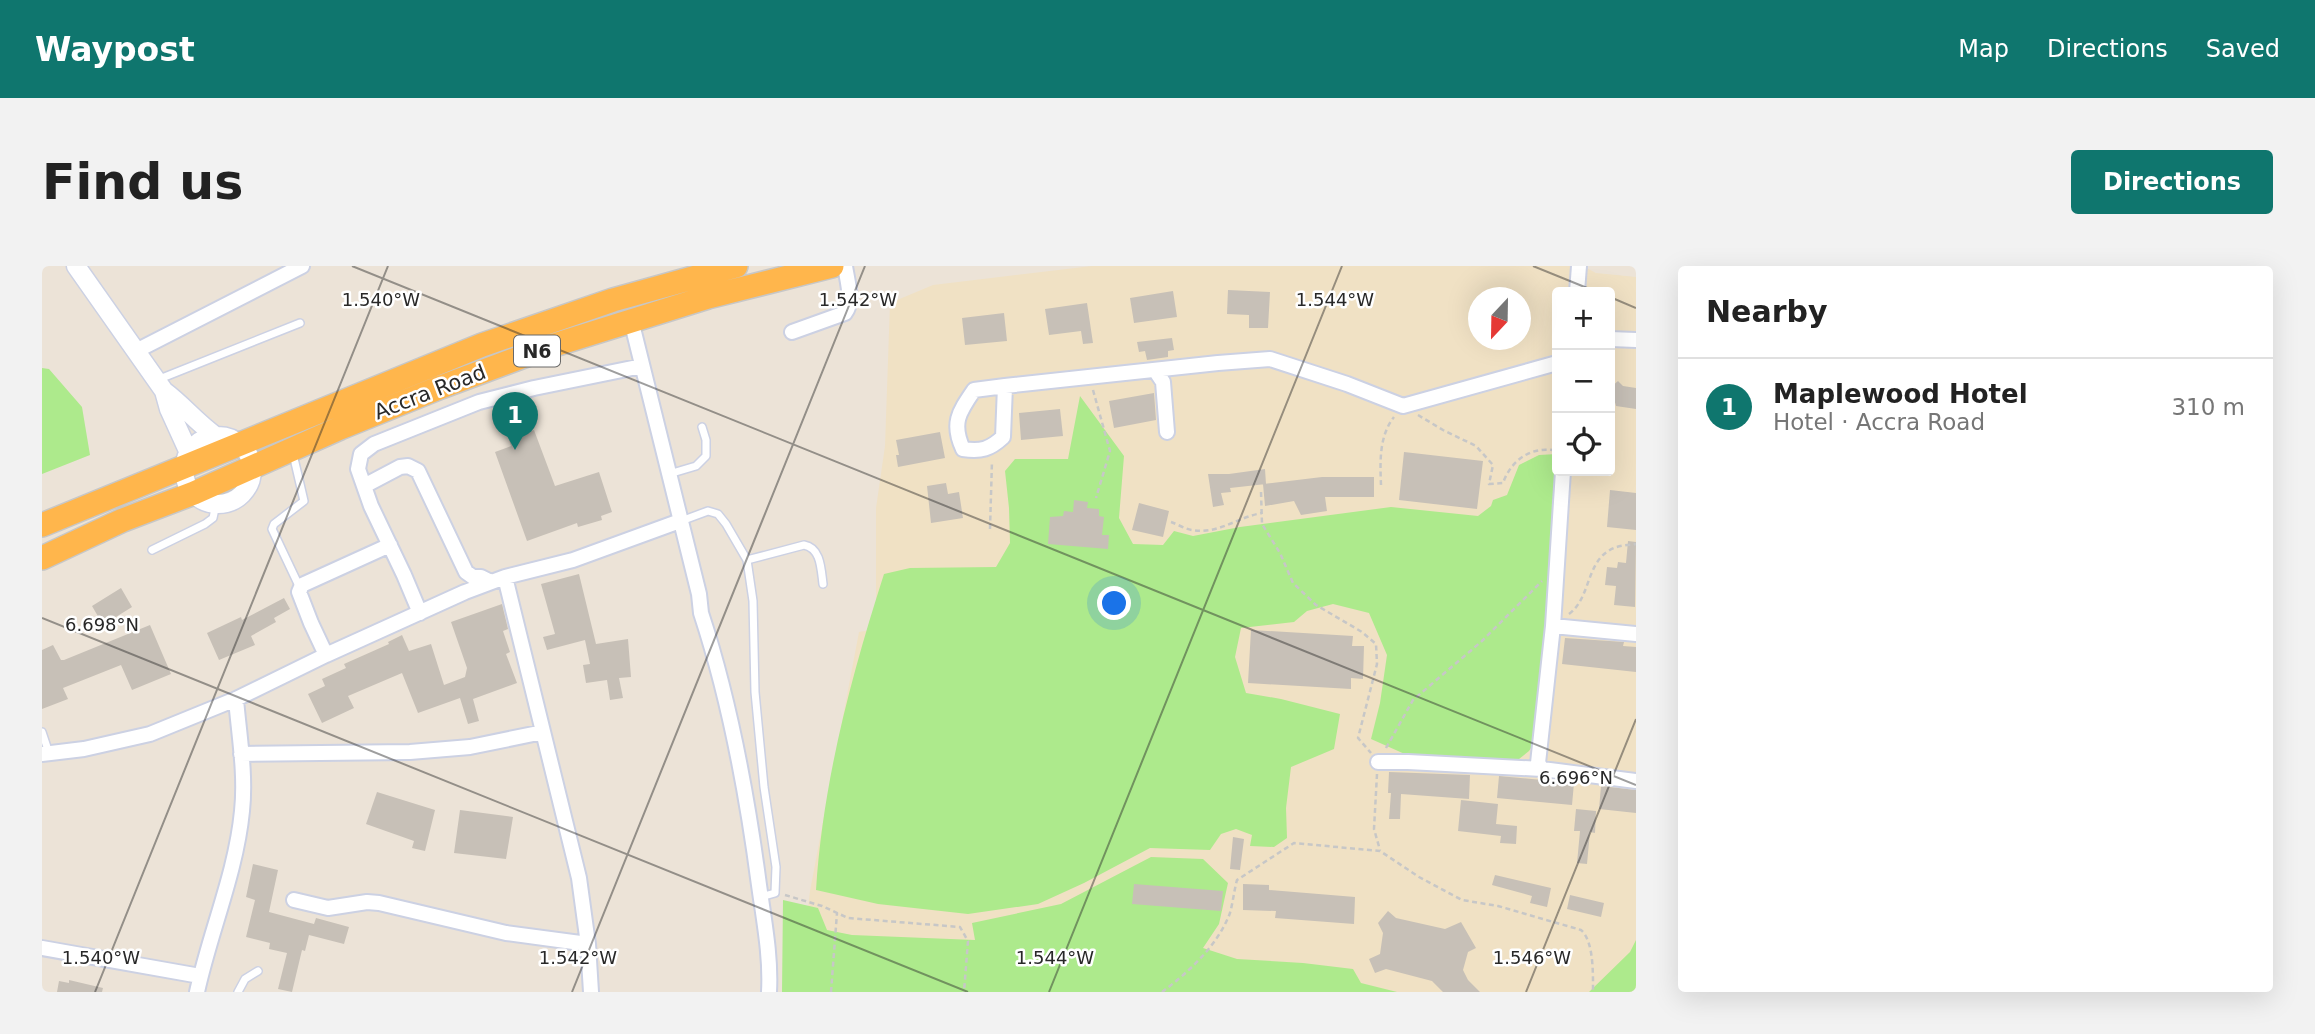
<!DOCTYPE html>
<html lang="en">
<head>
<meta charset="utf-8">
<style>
  body { margin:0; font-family:"DejaVu Sans",sans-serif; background:#f2f2f2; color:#222 }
  .controls { position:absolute; right:21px; top:21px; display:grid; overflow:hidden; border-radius:7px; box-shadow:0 7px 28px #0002 }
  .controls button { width:63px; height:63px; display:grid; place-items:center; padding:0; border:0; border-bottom:2px solid #e0e0e0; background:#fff; color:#222; font:35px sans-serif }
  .compass { position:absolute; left:1426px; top:21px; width:63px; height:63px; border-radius:50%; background:#fff; box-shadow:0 7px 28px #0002; rotate:202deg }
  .you { position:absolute; left:1073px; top:338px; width:24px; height:24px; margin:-18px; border:5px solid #fff; border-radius:50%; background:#1a73e8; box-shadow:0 0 0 10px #1a73e833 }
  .badge { display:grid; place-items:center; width:46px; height:46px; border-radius:50%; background:#0f766e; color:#fff; font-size:23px; font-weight:700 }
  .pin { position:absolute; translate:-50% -58px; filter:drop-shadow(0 2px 4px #0008) }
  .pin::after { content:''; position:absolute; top:37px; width:24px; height:21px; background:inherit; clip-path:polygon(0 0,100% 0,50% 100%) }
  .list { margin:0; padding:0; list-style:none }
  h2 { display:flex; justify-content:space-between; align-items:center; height:91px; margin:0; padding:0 28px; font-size:30px }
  h2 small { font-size:23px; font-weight:400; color:#767676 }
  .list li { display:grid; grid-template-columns:46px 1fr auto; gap:21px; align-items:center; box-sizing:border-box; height:98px; padding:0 28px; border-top:2px solid #e0e0e0 }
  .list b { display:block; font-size:26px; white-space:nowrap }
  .list p { margin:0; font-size:23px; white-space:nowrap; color:#767676 }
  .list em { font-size:23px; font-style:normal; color:#767676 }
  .icon { flex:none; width:38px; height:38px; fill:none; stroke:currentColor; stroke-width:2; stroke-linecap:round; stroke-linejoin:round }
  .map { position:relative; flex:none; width:1594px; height:726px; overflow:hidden; border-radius:7px }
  header { display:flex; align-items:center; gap:42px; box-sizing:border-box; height:98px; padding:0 35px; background:#0f766e; color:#fff }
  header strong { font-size:33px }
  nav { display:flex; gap:38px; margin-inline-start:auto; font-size:24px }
  .intro { display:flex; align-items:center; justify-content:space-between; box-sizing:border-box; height:168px; padding:0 42px }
  h1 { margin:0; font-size:49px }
  .button { padding:18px 32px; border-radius:7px; background:#0f766e; color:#fff; font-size:24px; font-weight:700 }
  main { display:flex; gap:42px; padding:0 42px }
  aside { flex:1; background:#fff; border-radius:7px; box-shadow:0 7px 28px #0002 }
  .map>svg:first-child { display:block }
  .education { fill:#f0e1c4; fill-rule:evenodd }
  .green { fill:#adea8c }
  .building { fill:#c7c0b7 }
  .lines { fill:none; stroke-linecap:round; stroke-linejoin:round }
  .service-casing { stroke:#ccd1e3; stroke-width:10 }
  .minor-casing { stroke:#ccd1e3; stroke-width:18 }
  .tertiary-casing { stroke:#ccd1e3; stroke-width:21 }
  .trunk-casing { stroke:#c7c7c7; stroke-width:26 }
  .path { stroke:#c7c7c7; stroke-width:2.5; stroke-dasharray:5 3.5; stroke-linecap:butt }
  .service { stroke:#fff; stroke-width:7 }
  .minor { stroke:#fff; stroke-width:14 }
  .tertiary { stroke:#fff; stroke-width:18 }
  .trunk { stroke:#ffb64c; stroke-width:23 }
  .ticks { fill:none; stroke:#282828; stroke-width:2; stroke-opacity:0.45 }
  .labels { text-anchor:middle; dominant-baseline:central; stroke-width:5; stroke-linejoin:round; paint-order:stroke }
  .shield { fill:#fff; stroke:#686868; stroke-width:2 }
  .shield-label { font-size:19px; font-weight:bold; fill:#282828 }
  .street-label { font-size:21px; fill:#282828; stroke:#fff }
  .ticks-label { font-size:18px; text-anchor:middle; fill:#282828; stroke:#fff; stroke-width:5; stroke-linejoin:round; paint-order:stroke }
</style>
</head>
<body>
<header>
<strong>Waypost</strong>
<nav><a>Map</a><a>Directions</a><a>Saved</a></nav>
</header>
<div class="intro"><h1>Find us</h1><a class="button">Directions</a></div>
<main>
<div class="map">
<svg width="1594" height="726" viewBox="0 0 1594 726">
  <rect width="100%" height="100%" fill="#ece3d7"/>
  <path class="education" d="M1050 0H1541L1554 7 1594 11V726H756L768 625 817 366 834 363V242L843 180 848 37 891 19ZM1515 26H1568V205H1515ZM1436 32H1478V74H1436Z"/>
  <path class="green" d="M0 102 7 103 40 141 48 189 0 208Z
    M1038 130 1082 190 1077 252 1091 278 1121 279 1132 265 1151 270 1198 261 1349 241 1436 250 1449 240 1451 234 1465 229 1477 199 1497 189 1515 188 1512 287 1495 473 1487 485 1477 493H1374L1329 473 1338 437 1345 389 1327 347 1291 338 1265 345 1252 356 1199 362 1193 391 1204 427 1239 433 1298 448 1292 483 1249 501 1244 542 1245 572 1232 581 1208 580 1210 569 1194 563 1179 568 1168 584 1108 582 1042 617 996 638 926 648 836 638 774 624C781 515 809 411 842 308L868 302 954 301 968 277 967 242 963 205 973 193H1026Z
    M1109 591 1161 593 1186 617 1177 658 1161 682 1195 693 1261 697 1311 703 1319 717 1355 726H740L741 634 776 642 785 664 810 669 933 674 930 657 1019 638Z
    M1594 674V726H1547L1588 686Z"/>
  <path class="building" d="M1186 24 1228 26 1226 62H1207V49L1185 48Z
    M1131 25 1135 51 1092 57 1088 32Z
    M1045 37 1051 77 1041 78 1039 65 1007 69 1003 43Z
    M962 47 965 75 923 79 920 52Z
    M1130 72 1132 84 1126 85V91L1105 94 1103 85 1097 86 1095 76Z
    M1576 115 1581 120 1594 122V143L1574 140 1569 121Z
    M1112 127 1114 154 1072 162 1067 135Z
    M1018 143 1021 170 979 174 977 147Z
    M492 164 513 220 557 206 570 246 559 250 560 254 536 261 535 257 485 275 453 186 469 180 467 174Z
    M898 166 903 192 856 201 854 189H857L854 174Z
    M1362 186 1441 195 1435 243 1357 234Z
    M1223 203 1224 218 1188 222 1189 226 1179 227 1182 239 1171 241 1166 208H1187Z
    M1280 211H1332V231H1283L1285 245 1259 249 1252 235 1223 240 1221 218Z
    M904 217 906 228 917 226 921 252 889 257 885 220Z
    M1568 224 1594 227V264L1565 261Z
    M1032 234 1046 236 1045 242 1057 243V250L1062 251 1060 269H1067L1066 283 1006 278 1008 251 1021 250 1022 245 1031 246Z
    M1097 237 1127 245 1121 271 1090 264Z
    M1586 275 1594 276 1593 341 1572 339 1574 320 1563 319 1565 301 1575 302 1576 296 1584 297Z
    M537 308 554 378 586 373 589 411 577 412 581 432 568 434 565 414 544 417 541 399 548 398 543 374 505 384 501 371 513 368 499 318Z
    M79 322 90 341 61 359 50 340Z
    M242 332 248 343 232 352 234 356 209 370 213 379 177 394 165 367 199 351 200 354Z
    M460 338 466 363 461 365 468 386 464 388 475 417 431 433 437 455 426 458 418 432 376 447 360 407 306 430 312 442 280 457 266 428 283 420 280 413 304 402 302 398 347 378 346 376 360 369 367 385 389 378 402 419 423 411 425 402 409 356Z
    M108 359 129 408 90 424 79 399 21 422 26 433 0 443V384L11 379 19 394H22Z
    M1209 364 1311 370 1310 380H1322L1321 413 1309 412V423L1206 417Z
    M1523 372 1582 376 1581 380 1594 381V406L1520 398Z
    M1347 506 1428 509 1427 533 1359 528 1358 553H1347L1349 527H1346Z
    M1457 510 1532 517 1530 539 1455 532Z
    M1559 520 1594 524V547L1557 543Z
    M335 526 393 544 383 585 370 582 372 575 324 558Z
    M1419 534 1456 538 1454 558 1475 560 1474 578 1458 577 1459 570 1416 565Z
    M1534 543 1554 545 1553 567 1548 566 1545 598 1535 597 1538 565H1532Z
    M418 544 471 551 464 593 412 587Z
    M1191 571 1202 573 1198 604 1188 603Z
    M211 598 236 604 227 646 272 658 274 652 307 661 302 678 267 669 263 685 260 684 250 726 236 723 245 687 227 683 228 677 204 671 213 634 204 631Z
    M1453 609 1509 622 1505 641 1488 637 1490 630 1450 619Z
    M1092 618 1181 625 1179 645 1090 638Z
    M1201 618 1227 619V624L1313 631 1312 658 1233 652 1234 645 1201 644Z
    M1528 629 1562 637 1559 651 1525 643Z
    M1346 645 1354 652 1403 663 1419 656 1434 682 1426 686 1421 704 1426 714 1438 726H1401L1390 715 1344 703 1333 707 1327 693 1338 688 1341 667 1336 657Z
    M27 714 61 722 60 726H15L17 715 27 717Z"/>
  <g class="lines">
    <g class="service-casing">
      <path id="service" d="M115 114 258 57
        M251 188 262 235 232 258 230 263 258 322
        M627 208 654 200 664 190V174L660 161
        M639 255 666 245 676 248 684 258 705 294 711 335 713 426 722 521 734 601 733 627 719 631
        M110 284 163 258 171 252 174 238
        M705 294 762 279C779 282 779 303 781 318
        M0 466 7 487
        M196 726 203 713 216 705"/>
    </g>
    <g class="minor-casing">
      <path id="minor" d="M1535 26 1537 0
        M589 54 657 328 659 347C688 435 705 528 717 619 722 655 729 690 727 726
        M750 66 803 47C812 36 805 14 803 0
        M1568 73 1594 74
        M94 85 260 0
        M1113 104 1121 116 1125 166
        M963 120 961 171C948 183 939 186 921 183 909 157 917 146 932 124L963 120 1176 97 1228 93 1305 118 1361 140 1515 97
        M322 220 358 201 366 200 376 205 424 306 431 311H439L449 316
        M463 311 537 612 546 678 549 726
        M378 347 362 309 329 240 316 203 319 188 332 178 437 136 492 122 600 100
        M1511 360 1594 368
        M284 389 269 357 257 326 260 319 348 279
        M0 488 42 483 108 468 194 433 284 389 423 326 463 311 531 294 638 255
        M199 488 368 486 428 481 501 466
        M1336 496H1366L1500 503 1594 515
        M1500 503 1496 497 1511 360 1521 205
        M252 634 286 642 325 636 337 637 464 667 546 678
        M0 682 158 710
        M155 726C168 666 194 607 200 545 204 508 197 469 194 433"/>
    </g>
    <g class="tertiary-casing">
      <path id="tertiary" d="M34 0 122 125 127 143 147 187
        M122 125C141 139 155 157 175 171
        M142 204a34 34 0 1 1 68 0a34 34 0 1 1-68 0Z"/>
    </g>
    <g class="trunk-casing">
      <path id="trunk" d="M0 259 440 79 571 34 694 0
        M0 292 81 254 152 227 298 162 399 121 509 80 666 31 790 0"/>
    </g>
    <path class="path" d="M1051 124 1068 185 1054 232
      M1376 149 1401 164 1434 180 1451 199 1447 218 1461 217C1469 194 1490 179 1515 185
      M1568 152 1576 150
      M1339 219C1338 196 1337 170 1352 151
      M1219 226 1220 258 1238 287 1251 317 1274 339 1320 366 1334 378 1335 398 1316 472 1329 487
      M1129 256C1135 258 1143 263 1150 264 1175 269 1196 251 1220 247
      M948 263 950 195
      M1527 348C1550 331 1543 294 1572 282 1579 279 1587 279 1594 278
      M1344 482 1371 434 1440 375 1500 315
      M1335 508 1332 563 1338 584
      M743 629 780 640 806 652 918 661 926 675 922 726
      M789 726 795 647
      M1120 726C1147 706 1176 679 1188 647 1191 636 1192 625 1195 614L1252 577 1338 585 1377 611 1420 634 1456 640 1539 664C1552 675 1551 709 1551 726"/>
    <use href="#service" class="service"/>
    <use href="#minor" class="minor"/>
    <use href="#tertiary" class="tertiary"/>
    <use href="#trunk" class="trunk"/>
  </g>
  <path class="ticks" d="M310 0 1594 519M1491 0 1555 26M1568 31 1594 42M0 352 926 726M53 726 346 0M530 726 823 0M1007 726 1300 0M1484 726 1594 453"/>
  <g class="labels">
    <rect class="shield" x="472" y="69.5" width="46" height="31" rx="5"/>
    <g class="shield-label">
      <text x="495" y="85">N6</text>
    </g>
    <g class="street-label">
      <text transform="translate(388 126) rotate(-21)">Accra Road</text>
    </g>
  </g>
  <g class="ticks-label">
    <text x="816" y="40">1.542°W</text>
    <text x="1293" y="40">1.544°W</text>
    <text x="339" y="40">1.540°W</text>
    <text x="60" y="365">6.698°N</text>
    <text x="1534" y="518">6.696°N</text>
    <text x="59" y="698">1.540°W</text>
    <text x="536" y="698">1.542°W</text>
    <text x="1013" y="698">1.544°W</text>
    <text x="1490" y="698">1.546°W</text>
  </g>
</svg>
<div class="controls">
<button>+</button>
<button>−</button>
<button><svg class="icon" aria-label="locate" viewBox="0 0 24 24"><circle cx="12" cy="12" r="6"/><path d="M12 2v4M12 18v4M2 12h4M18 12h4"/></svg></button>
</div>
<svg class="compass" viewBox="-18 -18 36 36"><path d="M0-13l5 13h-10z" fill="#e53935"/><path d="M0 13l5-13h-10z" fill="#767676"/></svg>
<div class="you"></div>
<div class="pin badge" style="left:473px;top:184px">1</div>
</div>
<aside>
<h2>Nearby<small></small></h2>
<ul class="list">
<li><span class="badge">1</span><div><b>Maplewood Hotel</b><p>Hotel · Accra Road</p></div><em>310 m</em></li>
</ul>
</aside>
</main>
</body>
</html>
